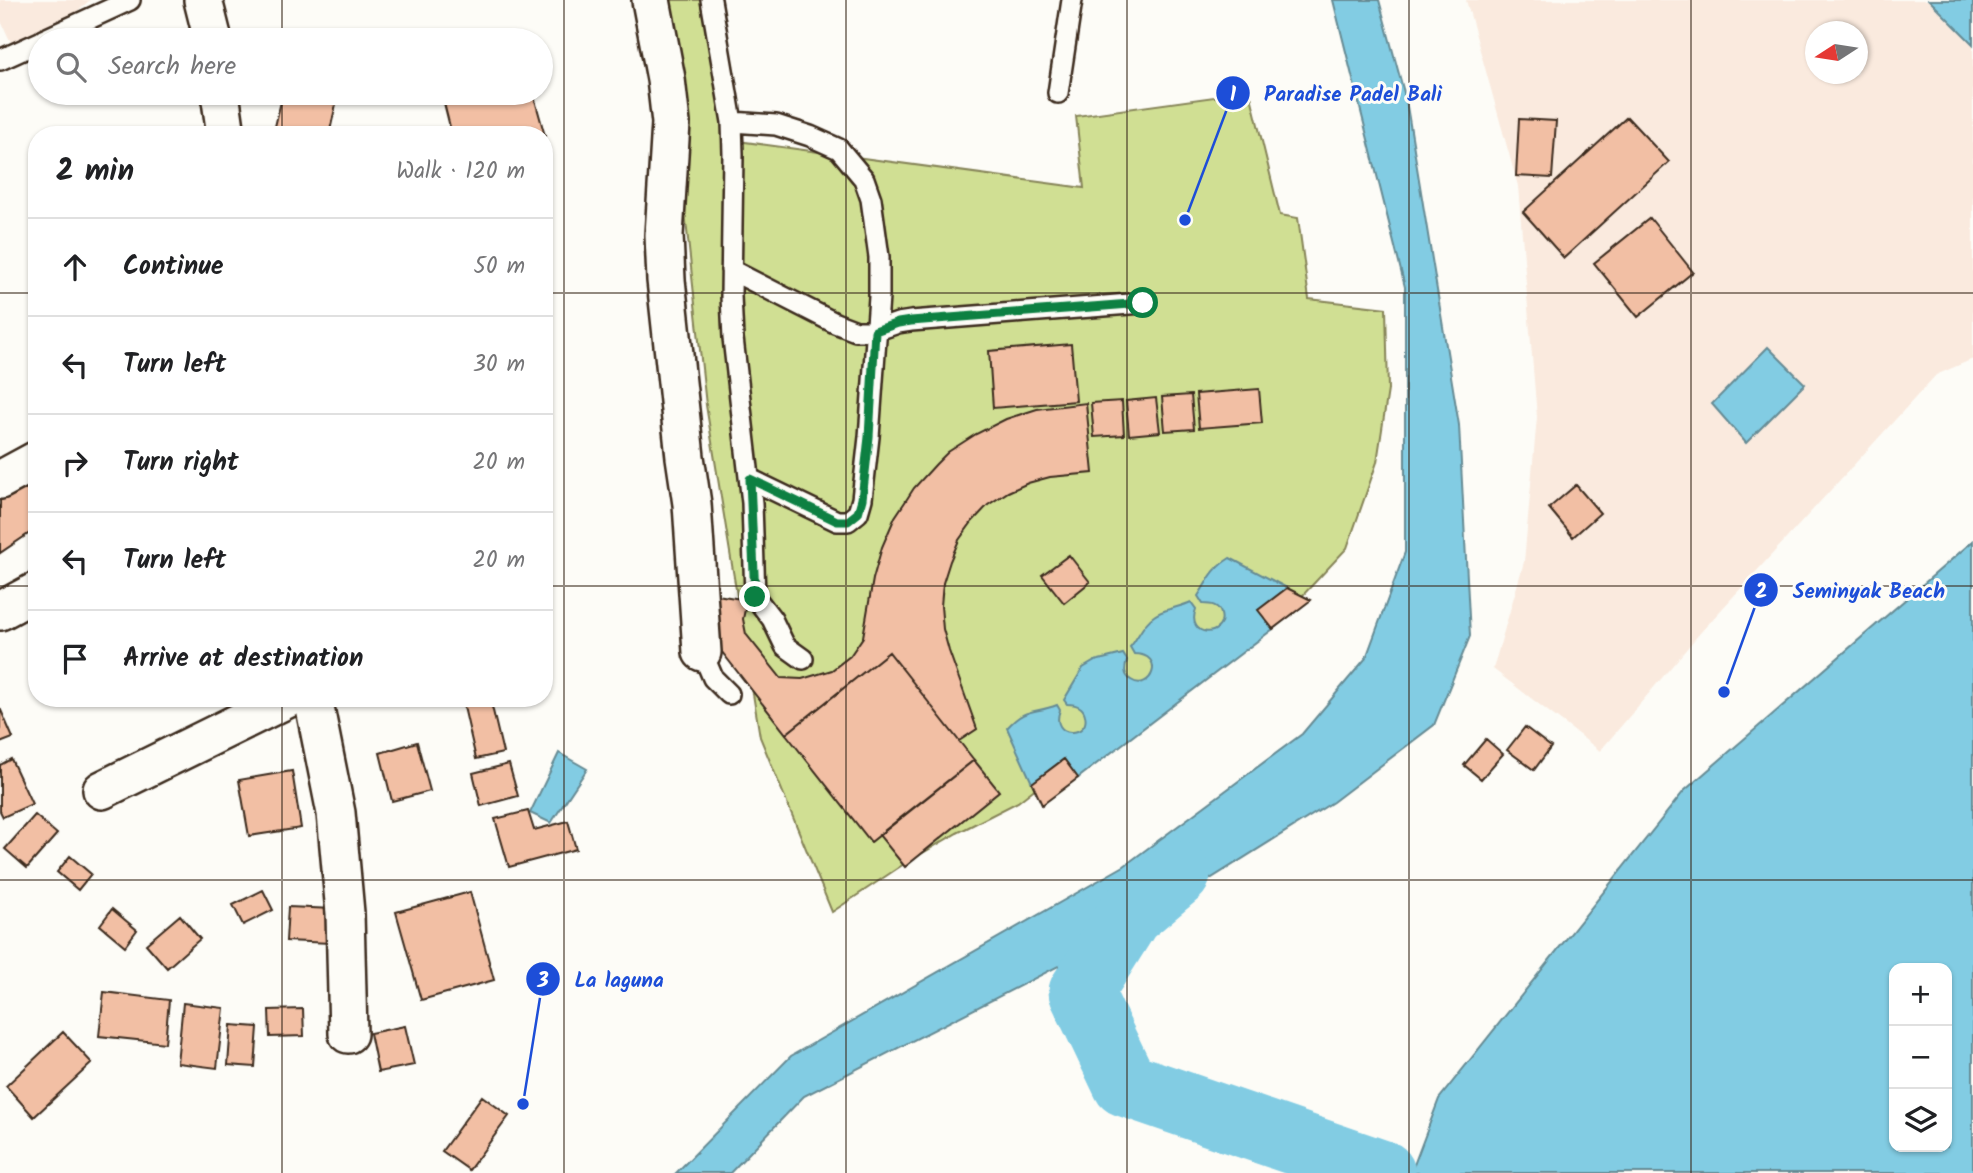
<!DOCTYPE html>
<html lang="en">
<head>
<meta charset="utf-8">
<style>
  body { margin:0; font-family:Kalam,sans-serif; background:#f6f6f6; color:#202124 }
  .controls { position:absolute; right:21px; bottom:21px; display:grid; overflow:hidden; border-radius:14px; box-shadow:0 2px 5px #0004 }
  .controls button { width:63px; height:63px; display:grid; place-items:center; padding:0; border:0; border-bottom:2px solid #e0e0e0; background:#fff; color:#202124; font:35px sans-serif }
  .compass { position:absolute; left:1805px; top:21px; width:63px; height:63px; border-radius:50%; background:#fff; box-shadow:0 2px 5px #0004; rotate:258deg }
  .stop { position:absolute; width:21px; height:21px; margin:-16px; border:5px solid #0b8043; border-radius:50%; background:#fff }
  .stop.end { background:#0b8043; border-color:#fff; box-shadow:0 2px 7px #0008 }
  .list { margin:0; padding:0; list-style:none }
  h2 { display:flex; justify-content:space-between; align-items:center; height:91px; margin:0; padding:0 28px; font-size:30px }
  h2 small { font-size:23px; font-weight:400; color:#757577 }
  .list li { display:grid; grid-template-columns:46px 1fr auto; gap:21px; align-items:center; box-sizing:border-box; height:98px; padding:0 28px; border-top:2px solid #e0e0e0 }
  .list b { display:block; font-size:26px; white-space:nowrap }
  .list em { font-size:23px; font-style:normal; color:#757577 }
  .icon { flex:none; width:38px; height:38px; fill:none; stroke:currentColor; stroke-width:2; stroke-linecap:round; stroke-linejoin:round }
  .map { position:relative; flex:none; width:1973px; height:1173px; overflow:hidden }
  .search { position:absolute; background:#fff; box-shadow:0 2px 5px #0004; left:28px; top:28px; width:525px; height:77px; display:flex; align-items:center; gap:18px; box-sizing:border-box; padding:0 24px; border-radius:38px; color:#757577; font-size:26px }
  .panel { position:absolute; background:#fff; box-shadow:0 2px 5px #0004; left:28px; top:126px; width:525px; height:581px; border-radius:28px }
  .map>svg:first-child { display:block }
  .built { fill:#faeade; fill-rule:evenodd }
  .green { fill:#d0df93; stroke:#868458; stroke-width:2 }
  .water { fill:#82cce3; stroke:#668b94; stroke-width:2; fill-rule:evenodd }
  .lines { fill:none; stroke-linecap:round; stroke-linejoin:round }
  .river { stroke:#82cce3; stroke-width:65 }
  .building { fill:#f2bfa4; stroke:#3b2a1e; stroke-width:2 }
  .service-casing { stroke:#3b2a1e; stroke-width:24 }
  .minor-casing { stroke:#3b2a1e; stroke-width:42 }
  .service { stroke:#fdfcf7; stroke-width:19 }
  .minor { stroke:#fdfcf7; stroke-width:37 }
  .route { stroke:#0b8043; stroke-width:9 }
  .grid { fill:none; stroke:#3b2a1e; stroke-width:2; stroke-opacity:0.55 }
  .leader { fill:none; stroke:#1d4ed8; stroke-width:2.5 }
  .callout-dot { fill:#1d4ed8; stroke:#fdfcf7; stroke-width:2.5 }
  .mark-label { font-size:21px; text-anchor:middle; font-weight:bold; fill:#fff }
  .callout-label { font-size:21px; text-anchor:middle; font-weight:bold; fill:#1d4ed8; stroke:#fdfcf7; stroke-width:6; stroke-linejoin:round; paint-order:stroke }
</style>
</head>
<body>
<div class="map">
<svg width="1973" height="1173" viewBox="0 0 1973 1173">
  <rect width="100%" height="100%" fill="#fdfcf7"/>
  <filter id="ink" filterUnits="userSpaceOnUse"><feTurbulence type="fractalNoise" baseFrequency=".0143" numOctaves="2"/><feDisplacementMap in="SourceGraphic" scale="14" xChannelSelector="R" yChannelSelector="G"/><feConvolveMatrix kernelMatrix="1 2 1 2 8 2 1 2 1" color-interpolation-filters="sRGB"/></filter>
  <g filter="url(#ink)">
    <path class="built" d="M0 0H90L20 62 0 19Z
      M1466 0H1973V359L1936 375 1700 633 1600 751 1493 669 1524 562 1537 417 1518 186ZM1815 32H1857V74H1815Z"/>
    <path class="green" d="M662 0H706L738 141 1084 188 1076 116 1250 92 1280 215 1298 218 1309 299 1386 308 1388 390 1377 462 1347 548 1303 595 1107 743 1051 776 1018 802 957 833 904 864 832 912 760 737 706 405Z"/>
    <path class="water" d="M1333 0H1379L1406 100 1459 425 1470 636 1434 725 1333 802 1129 930 804 1096 730 1173H676L791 1056 1124 866 1302 734 1366 658 1405 552V287Z
      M1929 0H1973V44Z
      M1768 347 1805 384 1746 443 1712 404Z
      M1973 541V1173H1411L1439 1099 1684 791ZM1947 968V1147H1894V968Z
      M1230 558 1287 588 1259 610 1273 629 1078 778 1064 759 1032 783 1007 728C1026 707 1034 714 1057 705L1060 710C1049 739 1091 738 1085 715 1083 706 1076 704 1067 704L1064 700 1083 668 1095 661 1123 654 1127 660C1125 667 1123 675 1131 680 1151 693 1167 654 1134 654L1130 647C1138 638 1143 623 1154 616 1165 608 1179 608 1191 602L1196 609C1185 639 1227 638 1221 614 1219 605 1211 604 1203 604L1198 596C1209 579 1212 569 1230 558Z
      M559 753 587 769 551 823 530 813Z"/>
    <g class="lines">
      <path class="river" d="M1178 874 1129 915 1081 992 1125 1084 1383 1173"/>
    </g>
    <path class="building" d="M283 93 336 104 329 135H273Z
      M465 93H533L545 136 452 135 443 99Z
      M1627 117 1669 162 1564 258 1523 212Z
      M1519 119 1556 121 1552 178 1516 176Z
      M1650 218 1693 272 1638 317 1594 263Z
      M1071 344 1076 401 993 408 989 351Z
      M1259 389 1262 423 1199 428 1196 394Z
      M1191 395 1194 429 1165 431 1162 397Z
      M1156 398 1160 432 1129 435 1126 401Z
      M1122 401 1124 435 1094 437 1091 403Z
      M1086 403 1093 473 1050 477 1028 483 1008 492 988 505 972 522 959 540 950 561 943 583 941 606 943 629 949 651 977 729 959 741 889 652 786 734 722 652 716 638 714 614 717 595 747 600 743 619 746 634 781 678 802 679 832 670 850 656 863 637 873 579 882 547 895 517 905 502 914 488 936 464 948 452 976 434 1006 419 1037 409Z
      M37 469V528L0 553V494Z
      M1576 485 1600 513 1573 537 1549 508Z
      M1069 555 1090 582 1064 603 1042 575Z
      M1287 588 1311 600 1273 629 1258 610Z
      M889 652 974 760 871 842 786 734Z
      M462 698H490L503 753 476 759Z
      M0 708 13 738 0 743Z
      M1525 727 1551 747 1534 770 1507 750Z
      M1486 739 1503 754 1481 779 1464 765Z
      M417 742 430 791 392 801 380 753Z
      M11 759 32 804 3 817 0 811V765Z
      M1064 759 1078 778 1042 805 1032 783Z
      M974 760 999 791 905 867 879 835Z
      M509 764 518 796 481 806 473 773Z
      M292 771 301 828 249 836 239 780Z
      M528 811 534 830 568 821 576 849 509 867 495 819Z
      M35 815 57 834 27 868 5 849Z
      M70 856 91 874 78 890 57 872Z
      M263 890 273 910 243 925 233 905Z
      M470 892 494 980 421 1000 396 912Z
      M288 907 333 909 331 943 286 941Z
      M112 909 137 930 125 946 100 925Z
      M180 915 200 939 167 968 146 944Z
      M104 992 169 1000 165 1043 99 1036Z
      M183 1003 224 1008 217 1068 177 1063Z
      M303 1009 304 1036 270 1037 269 1010Z
      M231 1025 258 1027 255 1067 228 1065Z
      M405 1026 414 1065 378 1072 370 1033Z
      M63 1032 92 1063 34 1117 6 1086Z
      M482 1096 509 1116 469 1170 442 1151Z"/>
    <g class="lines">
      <g class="service-casing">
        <path id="service" d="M711 0 732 122 733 154 731 296 733 338 752 503 755 597 772 619 785 646 803 659
          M43 40 130 0
          M0 60 40 42
          M1058 93 1072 0
          M732 122 776 125 810 136 839 149 864 179 871 199 879 257V297L869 437 862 499 858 513 848 521H837L750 479
          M731 270 835 323 856 331H875L898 323 911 321 1143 303
          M702 652 713 678 729 694"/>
      </g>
      <g class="minor-casing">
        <path id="minor" d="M203 0 213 40
          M651 0 666 79 671 123 664 235 666 280 685 457 692 504 702 652
          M220 93 226 135
          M0 480 37 460
          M0 611 37 591
          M313 698 336 813 345 913 348 1034
          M102 790 289 698"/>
      </g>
      <use href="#service" class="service"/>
      <use href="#minor" class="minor"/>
    </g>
  </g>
  <g class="lines" filter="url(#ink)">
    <path class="route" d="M755 597 750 479 837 521H848L858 513 862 499 869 437 875 331 898 323 911 321 1143 303"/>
  </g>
  <path class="grid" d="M282 0V40M564 0V1173M846 0V1173M1127 0V1173M1409 0V1173M1691 0V1173M282 93V135M0 293H37M544 293H1973M0 586H37M544 586H1973M282 698V1173M0 880H1973"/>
  <path class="leader" d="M1185 220L1233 93M1724 692L1761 590M523 1104L543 979"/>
  <g class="callout-dot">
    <circle cx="1185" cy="220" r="7"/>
    <circle cx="1724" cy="692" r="7"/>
    <circle cx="523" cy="1104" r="7"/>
    <circle cx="1233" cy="93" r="18"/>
    <circle cx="1761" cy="590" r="18"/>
    <circle cx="543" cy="979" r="18"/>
  </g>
  <g class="mark-label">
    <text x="1233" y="101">1</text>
    <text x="1761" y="598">2</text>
    <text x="543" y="987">3</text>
  </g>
  <g class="callout-label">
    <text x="1353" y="101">Paradise Padel Bali</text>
    <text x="1869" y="598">Seminyak Beach</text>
    <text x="619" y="987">La laguna</text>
  </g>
</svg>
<div class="controls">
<button>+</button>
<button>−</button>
<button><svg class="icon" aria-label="layers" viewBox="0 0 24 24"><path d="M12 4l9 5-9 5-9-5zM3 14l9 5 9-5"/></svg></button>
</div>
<svg class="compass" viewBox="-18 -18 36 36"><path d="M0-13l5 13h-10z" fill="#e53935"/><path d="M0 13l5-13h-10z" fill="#757577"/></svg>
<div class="stop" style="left:1143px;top:303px"></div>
<div class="stop end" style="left:755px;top:597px"></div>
<div class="search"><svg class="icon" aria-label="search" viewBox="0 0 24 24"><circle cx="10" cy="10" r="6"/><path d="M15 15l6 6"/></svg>Search here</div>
<section class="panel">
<h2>2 min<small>Walk · 120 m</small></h2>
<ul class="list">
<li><svg class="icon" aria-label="ahead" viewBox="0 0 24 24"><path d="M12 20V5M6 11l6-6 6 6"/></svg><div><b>Continue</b></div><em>50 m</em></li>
<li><svg class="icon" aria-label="left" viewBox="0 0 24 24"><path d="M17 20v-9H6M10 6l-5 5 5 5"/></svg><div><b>Turn left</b></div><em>30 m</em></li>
<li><svg class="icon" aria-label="right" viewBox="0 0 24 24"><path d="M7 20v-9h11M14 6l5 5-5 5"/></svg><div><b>Turn right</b></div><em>20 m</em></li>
<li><svg class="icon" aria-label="left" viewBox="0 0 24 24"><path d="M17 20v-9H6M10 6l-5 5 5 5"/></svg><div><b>Turn left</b></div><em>20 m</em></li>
<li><svg class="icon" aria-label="arrive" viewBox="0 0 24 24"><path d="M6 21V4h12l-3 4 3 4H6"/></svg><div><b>Arrive at destination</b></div></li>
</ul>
</section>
</div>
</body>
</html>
